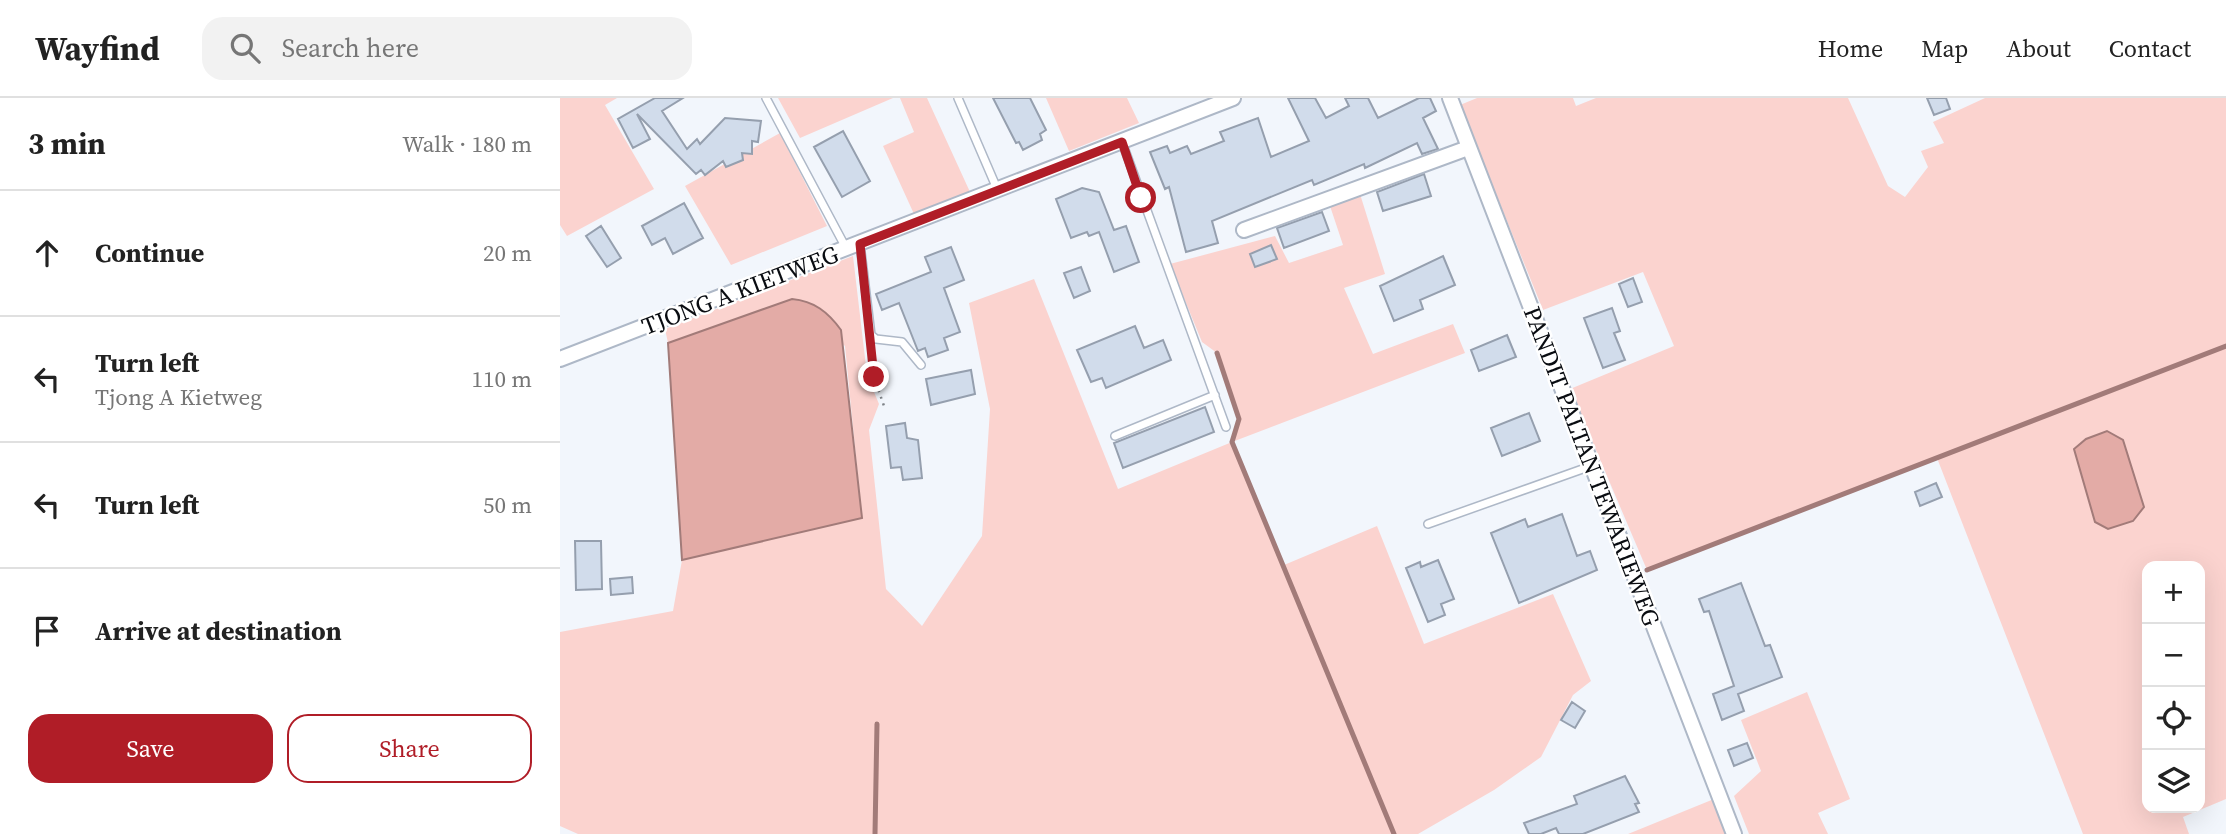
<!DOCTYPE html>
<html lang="en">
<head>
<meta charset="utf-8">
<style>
  body { margin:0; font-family:"Source Serif 4",serif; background:#f2f2f2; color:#222 }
  .controls { position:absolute; right:21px; bottom:21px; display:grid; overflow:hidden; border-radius:14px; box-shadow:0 7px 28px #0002 }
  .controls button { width:63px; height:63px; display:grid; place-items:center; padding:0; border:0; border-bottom:2px solid #e0e0e0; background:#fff; color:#222; font:35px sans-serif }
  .stop { position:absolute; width:21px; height:21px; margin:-16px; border:5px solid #b01d27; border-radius:50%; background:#fff }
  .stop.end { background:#b01d27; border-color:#fff; box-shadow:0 2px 7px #0008 }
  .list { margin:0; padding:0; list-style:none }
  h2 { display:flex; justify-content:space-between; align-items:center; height:91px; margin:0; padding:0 28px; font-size:30px }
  h2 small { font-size:23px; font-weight:400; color:#767676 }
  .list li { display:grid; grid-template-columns:46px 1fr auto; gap:21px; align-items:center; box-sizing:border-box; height:126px; padding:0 28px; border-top:2px solid #e0e0e0 }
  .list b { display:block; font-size:26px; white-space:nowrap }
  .list p { margin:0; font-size:23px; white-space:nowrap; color:#767676 }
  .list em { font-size:23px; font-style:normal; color:#767676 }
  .actions { display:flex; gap:14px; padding:21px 28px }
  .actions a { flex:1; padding:16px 0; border:2px solid #b01d27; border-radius:21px; text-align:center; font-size:24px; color:#b01d27 }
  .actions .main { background:#b01d27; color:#fff }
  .icon { flex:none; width:38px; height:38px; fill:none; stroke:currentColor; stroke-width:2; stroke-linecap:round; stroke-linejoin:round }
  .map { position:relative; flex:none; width:1666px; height:736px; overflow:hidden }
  header { display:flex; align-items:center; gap:42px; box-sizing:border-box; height:98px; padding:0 35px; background:#fff; border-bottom:2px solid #e0e0e0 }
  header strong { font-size:33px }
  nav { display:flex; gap:38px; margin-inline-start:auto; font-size:24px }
  .search { width:490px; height:63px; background:#f2f2f2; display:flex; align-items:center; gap:18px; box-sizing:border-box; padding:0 24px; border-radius:21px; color:#767676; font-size:26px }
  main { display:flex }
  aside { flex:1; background:#fff }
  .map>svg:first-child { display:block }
  .green { fill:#fbd3cf; fill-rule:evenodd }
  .water { fill:#e3aba6; stroke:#a27b79; stroke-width:2 }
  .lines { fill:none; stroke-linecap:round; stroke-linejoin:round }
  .stream { stroke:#a27b79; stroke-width:5 }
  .building { fill:#d1dceb; stroke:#959fae; stroke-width:2 }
  .lane-casing { stroke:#aeb8c7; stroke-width:10 }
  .street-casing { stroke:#aeb8c7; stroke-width:18 }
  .path { stroke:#7f8388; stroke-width:2.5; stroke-dasharray:2 5; stroke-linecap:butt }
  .lane { stroke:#fff; stroke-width:7 }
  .street { stroke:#fff; stroke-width:14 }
  .route { stroke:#b01d27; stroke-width:9 }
  .labels { text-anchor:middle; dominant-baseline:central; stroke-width:5; stroke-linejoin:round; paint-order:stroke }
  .street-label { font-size:24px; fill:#090c11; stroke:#fff }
</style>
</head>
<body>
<header>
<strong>Wayfind</strong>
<div class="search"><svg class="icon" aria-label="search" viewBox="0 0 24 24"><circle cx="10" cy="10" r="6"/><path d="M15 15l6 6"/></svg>Search here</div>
<nav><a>Home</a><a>Map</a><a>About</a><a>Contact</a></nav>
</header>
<main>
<aside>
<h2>3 min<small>Walk · 180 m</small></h2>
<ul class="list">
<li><svg class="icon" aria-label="ahead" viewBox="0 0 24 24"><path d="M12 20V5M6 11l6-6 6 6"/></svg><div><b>Continue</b></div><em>20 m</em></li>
<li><svg class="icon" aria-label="left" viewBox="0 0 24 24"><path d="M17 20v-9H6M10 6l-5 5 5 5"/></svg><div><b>Turn left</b><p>Tjong A Kietweg</p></div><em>110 m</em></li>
<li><svg class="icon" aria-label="left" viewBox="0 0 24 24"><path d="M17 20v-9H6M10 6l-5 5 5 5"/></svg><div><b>Turn left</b></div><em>50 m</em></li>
<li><svg class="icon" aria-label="arrive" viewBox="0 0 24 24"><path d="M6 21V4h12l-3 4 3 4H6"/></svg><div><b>Arrive at destination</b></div></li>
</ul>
<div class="actions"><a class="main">Save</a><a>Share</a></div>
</aside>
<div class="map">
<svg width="1666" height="736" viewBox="0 0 1666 736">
  <rect width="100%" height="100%" fill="#f2f6fc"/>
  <path class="green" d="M0 0H57L45 7 94 91 7 138 0 127Z
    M218 0H333L240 40Z
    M340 0H367L410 94 354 116 323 48 354 34Z
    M486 0H567L579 25 509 53Z
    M917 0H1013L1016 8 1036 0H1288L1328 88 1345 99 1368 69 1361 53 1384 45 1373 24 1425 0H1666V701L1623 719 1629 736H1523L1377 360 1087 472 1010 291 1114 248 1083 174 983 212 900 7ZM1587 468H1640V710H1587Z
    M220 35 267 128 171 167 125 88Z
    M800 96 825 176 784 190 813 256 893 226 905 255 672 344 724 467 817 428 864 546 993 496 1031 583 1013 597 981 659 934 692 858 736H18L0 728V534L113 513 122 462 302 420 285 248 232 201 108 245 105 231 293 158 307 277 319 306 309 332 326 491 362 528 422 438 430 311 409 205 474 181 558 391 672 344 679 321 657 255 642 244 610 166 715 138 729 165 783 147 770 108Z
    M1247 594 1290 701 1258 715 1268 736H1189L1174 698 1201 673 1181 622Z
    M1154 701 1167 736H1068Z"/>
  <path class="water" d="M232 201C254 203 268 214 281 232L302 420 122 462 108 245Z
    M1547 333 1563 342 1584 409 1573 423 1548 431 1535 424 1514 351 1526 341Z"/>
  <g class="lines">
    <path class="stream" d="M657 255 679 321 672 344 834 736
      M1087 472 1666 248
      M315 736 317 626"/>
  </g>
  <path class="building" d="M95 0H123L102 13 127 51 137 41 140 46 165 20 201 23 198 44 192 43V56L182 55 183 62 166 69 163 63 145 77 141 72 136 76 77 16 90 41 73 50 58 21Z
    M433 0H470L486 32 480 36 482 42 463 52 459 44 456 45Z
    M728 0H755L766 20 789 8 785 0H808L818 20 859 0H870L876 13 863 20 878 51 862 56 857 45 805 70 804 66 754 87 752 82 652 123 658 145 626 154 609 89 605 91 590 54 607 48 610 55 627 48 631 56 664 43 660 34 698 20 711 59 749 43Z
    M1367 0H1386L1390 11 1374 17Z
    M283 33 310 83 282 99 254 49Z
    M864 76 871 98 823 113 817 94Z
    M522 90 539 94 554 132 566 128 579 164 554 174 539 134 529 138 527 134 511 140 496 101Z
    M124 105 143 140 113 156 105 140 92 147 82 128Z
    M762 114 769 133 724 150 717 130Z
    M41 128 61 160 47 169 26 138Z
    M711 147 717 161 695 169 690 156Z
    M391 149 404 182 384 190 400 234 384 240 388 252 368 259 365 250 358 253 339 205 322 212 316 196 371 174 365 159Z
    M883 158 895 187 860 202 863 211 834 223 820 188Z
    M521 169 530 193 514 200 504 175Z
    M1073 180 1082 204 1068 209 1059 186Z
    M1052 210 1060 233 1054 235 1065 262 1043 270 1024 220Z
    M575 228 584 250 603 242 611 262 546 290 542 280 531 284 517 252Z
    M947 237 956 259 919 273 911 252Z
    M411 272 415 296 371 307 366 281Z
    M645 309 654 334 563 370 554 345Z
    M969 315 980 343 942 358 931 330Z
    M345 325 347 340 358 342 362 380 343 382 341 369 331 370 326 328Z
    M1376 385 1382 399 1360 408 1355 394Z
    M1002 416 1017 458 1030 453 1037 472 959 505 931 435 965 421 968 429Z
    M15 443H41L42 491 16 492Z
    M878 462 894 501 881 506 885 517 868 524 846 470 860 464 861 469Z
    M72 479 73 495 51 497 50 481Z
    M1181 485 1205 548 1210 547 1222 579 1178 596 1184 613 1162 622 1153 596 1174 588 1149 513 1144 514 1139 501Z
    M1012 604 1025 613 1015 630 1001 622Z
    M1187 645 1193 660 1174 668 1168 652Z
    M1065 678 1079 705 1075 706 1079 714 1023 736H999L996 730 981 736H969L964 725 1017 706 1014 698Z"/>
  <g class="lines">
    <g class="lane-casing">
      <path id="lane" d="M206 0 286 150
        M398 0 438 93
        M562 44 666 329
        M300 146 311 237 316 241 342 244 361 267
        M555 338 655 297
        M868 426 1031 368"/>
    </g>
    <g class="street-casing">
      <path id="street" d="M890 0 1174 736
        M684 132 908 50
        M0 261 673 0"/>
    </g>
    <path class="path" d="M312 251 314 279 324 308"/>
    <use href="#lane" class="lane"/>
    <use href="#street" class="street"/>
  </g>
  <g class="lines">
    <path class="route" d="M314 279 300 146 562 44 581 100"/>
  </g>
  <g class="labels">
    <g class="street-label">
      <text transform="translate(180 192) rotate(-21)">TJONG A KIETWEG</text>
      <text transform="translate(1032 368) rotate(69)">PANDIT PALTAN TEWARIEWEG</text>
    </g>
  </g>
</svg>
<div class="controls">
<button>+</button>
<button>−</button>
<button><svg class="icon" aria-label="locate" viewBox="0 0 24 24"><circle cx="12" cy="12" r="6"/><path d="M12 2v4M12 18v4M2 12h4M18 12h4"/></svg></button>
<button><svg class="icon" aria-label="layers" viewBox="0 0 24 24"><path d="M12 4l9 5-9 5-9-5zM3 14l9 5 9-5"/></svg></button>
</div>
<div class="stop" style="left:581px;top:100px"></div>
<div class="stop end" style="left:314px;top:279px"></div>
</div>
</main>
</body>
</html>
